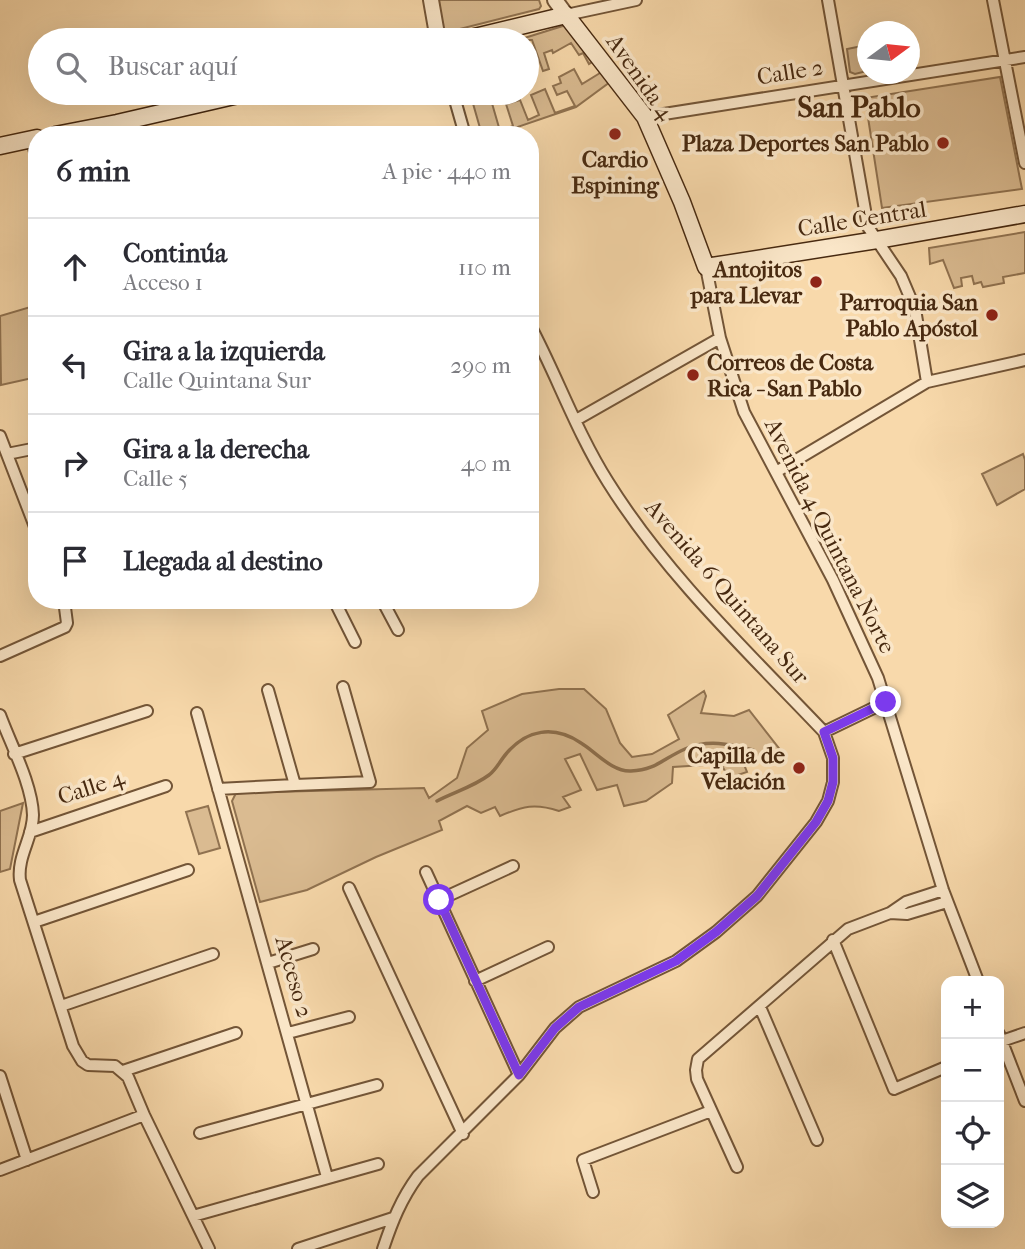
<!DOCTYPE html>
<html lang="es">
<head>
<meta charset="utf-8">
<style>
  body { margin:0; font-family:"IM FELL French Canon",serif; background:#f7f7f7; color:#2b2b33 }
  .controls { position:absolute; right:21px; bottom:21px; display:grid; overflow:hidden; border-radius:14px; box-shadow:0 7px 28px #0002 }
  .controls button { width:63px; height:63px; display:grid; place-items:center; padding:0; border:0; border-bottom:2px solid #e1e1e2; background:#fff; color:#2b2b33; font:35px sans-serif }
  .compass { position:absolute; left:857px; top:21px; width:63px; height:63px; border-radius:50%; background:#fff; box-shadow:0 7px 28px #0002; rotate:75deg }
  .stop { position:absolute; width:21px; height:21px; margin:-16px; border:5px solid #7c3aed; border-radius:50%; background:#fff }
  .stop.end { background:#7c3aed; border-color:#fff; box-shadow:0 2px 7px #0008 }
  .list { margin:0; padding:0; list-style:none }
  h2 { display:flex; justify-content:space-between; align-items:center; height:91px; margin:0; padding:0 28px; font-size:30px }
  h2 small { font-size:23px; font-weight:400; color:#7c7c81 }
  .list li { display:grid; grid-template-columns:46px 1fr auto; gap:21px; align-items:center; box-sizing:border-box; height:98px; padding:0 28px; border-top:2px solid #e1e1e2 }
  .list b { display:block; font-size:26px; white-space:nowrap }
  .list p { margin:0; font-size:23px; white-space:nowrap; color:#7c7c81 }
  .list em { font-size:23px; font-style:normal; color:#7c7c81 }
  .icon { flex:none; width:38px; height:38px; fill:none; stroke:currentColor; stroke-width:2; stroke-linecap:round; stroke-linejoin:round }
  .map { position:relative; flex:none; width:1025px; height:1249px; overflow:hidden }
  .search { position:absolute; background:#fff; box-shadow:0 7px 28px #0002; left:28px; top:28px; width:511px; height:77px; display:flex; align-items:center; gap:18px; box-sizing:border-box; padding:0 24px; border-radius:38px; color:#7c7c81; font-size:26px }
  .panel { position:absolute; background:#fff; box-shadow:0 7px 28px #0002; left:28px; top:126px; width:511px; height:483px; border-radius:28px }
  .map>svg:first-child { display:block }
  .green { fill:#dabb91; stroke:#907250; stroke-width:2 }
  .lines { fill:none; stroke-linecap:round; stroke-linejoin:round }
  .stream { stroke:#8d6f4d; stroke-width:3.5 }
  .minor-casing { stroke:#735537; stroke-width:14 }
  .tertiary-casing { stroke:#735537; stroke-width:18 }
  .secondary-casing { stroke:#472910; stroke-width:19 }
  .minor { stroke:#fae6c8; stroke-width:10 }
  .tertiary { stroke:#fae6c8; stroke-width:14 }
  .secondary { stroke:#fae6c8; stroke-width:16 }
  .route { stroke:#7c3aed; stroke-width:9 }
  .poi-dot { fill:#8f2418; stroke:#fae6c8; stroke-width:2.5 }
  .labels { text-anchor:middle; dominant-baseline:central; stroke-width:7; stroke-linejoin:round; paint-order:stroke }
  .street-label { font-size:23px; fill:#472910; stroke:#fae6c8 }
  .poi-label { font-size:23px; font-weight:bold; fill:#472910; stroke:#fae6c8; text-anchor:end }
  .district-label { font-size:30px; font-weight:bold; fill:#472910; stroke:#fae6c8 }
</style>
</head>
<body>
<div class="map">
<svg width="1025" height="1249" viewBox="0 0 1025 1249">
  <rect width="100%" height="100%" fill="#f8d9ab"/>
  <filter id="stains"><feTurbulence type="fractalNoise" baseFrequency=".00286" numOctaves="4"/><feColorMatrix values="0 0 0 0 .2 0 0 0 0 .09 0 0 0 0 .02 0 0 0 .5 -.17"/></filter>
  <radialGradient id="worn" r=".72"><stop offset=".6" stop-color="#630" stop-opacity="0"/><stop offset="1" stop-color="#630" stop-opacity=".3"/></radialGradient>
  <path class="green" d="M437 0H539L541 6 539 9 444 33Z
    M566 25 610 82 576 107 494 135H482L470 93H489L500 131 513 126 506 104 520 100 528 120 539 115 531 95 545 89 555 113 575 106 567 91 557 95 553 86 561 83 559 77 574 69 582 84 600 73 594 61 589 64 583 53 579 55 571 43 553 53 552 50 544 53 549 69 543 71 532 40H518Z
    M867 45V71L855 74 850 72 847 49Z
    M1000 77 1022 189 882 208 865 98Z
    M1025 232V273L1003 277 1004 283 983 287 981 282 974 284 972 276 961 278 962 286 954 288 943 260 930 264 929 248Z
    M37 305V377L1 385 0 316Z
    M1023 454 1025 460V489L997 505 982 474Z
    M559 689H584L606 709 620 743 632 757 652 754 679 739 668 715 704 691 706 696 701 713 734 716 749 710 785 756C769 761 758 754 743 762L747 772 729 778 721 764 673 767 672 783 646 801 624 806 617 785 597 790 580 754 565 759 581 790 563 797 570 807 559 811C535 803 523 806 500 816L495 807 481 813 467 806 439 821 442 830 376 857 307 890 260 902 232 801 236 793 424 788 429 798 457 778 467 748 488 730 482 711 522 694Z
    M23 803 10 869 0 872V811Z
    M208 806 220 848 199 854 186 812Z"/>
  <g class="lines">
    <path class="stream" d="M437 801C454 792 473 787 489 775 496 770 500 761 506 754 527 729 554 725 581 743 596 752 612 772 631 771 656 770 664 758 685 749 708 739 729 744 753 750"/>
    <g class="minor-casing">
      <path id="minor" d="M828 0 868 227 901 276 915 309 927 382
        M993 0 1025 163
        M566 15 636 0
        M453 93 465 135
        M645 117 1025 57
        M32 139 37 161
        M706 267 720 338 744 412 833 580 878 678 943 890 978 981
        M576 420 720 338
        M0 436 37 532
        M7 454 37 448
        M776 472 927 382 1025 360
        M334 600 355 642
        M382 600 398 630
        M0 656 65 627 67 623 64 600
        M197 713 327 1177
        M0 715C11 745 32 784 33 815 33 838 17 856 20 880L73 1046 82 1061 88 1065 115 1066 128 1077 144 1115 209 1249
        M824 732 886 702
        M14 754 147 711
        M295 785 370 782 343 687
        M218 789 295 785 268 690
        M30 832 166 786
        M426 872 519 1075
        M349 888 463 1134
        M439 900 513 866
        M890 913 907 914 947 902
        M34 922 188 870
        M833 940 894 1089 946 1067
        M268 963 313 949
        M475 981 548 947
        M61 1006 213 954
        M760 1007 817 1140
        M288 1033 349 1017
        M999 1034 1025 1101
        M999 1042 1025 1033
        M123 1071 236 1033
        M0 1076 27 1160
        M200 1133 377 1085
        M737 1167 697 1079 696 1070 698 1059 848 929 890 913 906 902 943 890
        M0 1170 144 1115
        M593 1192 583 1160 711 1111
        M193 1216 378 1164
        M298 1249 393 1218
        M383 1249C392 1222 401 1199 418 1176L519 1075 555 1028 579 1007 676 961 716 932 757 896 816 822 828 801 833 782V758L824 732C749 653 666 575 608 482 577 433 557 376 530 325"/>
    </g>
    <g class="tertiary-casing">
      <path id="tertiary" d="M431 0 438 40
        M555 0 566 15"/>
    </g>
    <g class="secondary-casing">
      <path id="secondary" d="M462 40 566 15 645 117 682 202 706 267 877 240 1025 214
        M55 135 117 123 247 93
        M0 146 37 138"/>
    </g>
    <use href="#minor" class="minor"/>
    <use href="#tertiary" class="tertiary"/>
    <use href="#secondary" class="secondary"/>
  </g>
  <g class="lines">
    <path class="route" d="M439 900 519 1075 555 1028 579 1007 676 961 716 932 757 896 816 822 828 801 833 782V758L824 732 886 702"/>
  </g>
  <g class="poi-dot">
    <circle cx="615" cy="134" r="7"/>
    <circle cx="943" cy="143" r="7"/>
    <circle cx="816" cy="282" r="7"/>
    <circle cx="992" cy="315" r="7"/>
    <circle cx="693" cy="375" r="7"/>
    <circle cx="799" cy="768" r="7"/>
  </g>
  <g class="labels">
    <g class="street-label">
      <text transform="translate(790 72) rotate(-9)">Calle 2</text>
      <text transform="translate(640 77) rotate(55)">Avenida 4</text>
      <text transform="translate(862 219) rotate(-9)">Calle Central</text>
      <text transform="translate(830 536) rotate(63)">Avenida 4 Quintana Norte</text>
      <text transform="translate(727 592) rotate(49)">Avenida 6 Quintana Sur</text>
      <text transform="translate(91 787) rotate(-18)">Calle 4</text>
      <text transform="translate(294 977) rotate(74)">Acceso 2</text>
    </g>
    <g class="poi-label">
      <text x="929" y="143">Plaza Deportes San Pablo</text>
      <text x="615" y="159" text-anchor="middle">Cardio<tspan x="615" dy="26">Espining</tspan></text>
      <text x="802" y="269">Antojitos<tspan x="802" dy="26">para Llevar</tspan></text>
      <text x="978" y="302">Parroquia San<tspan x="978" dy="26">Pablo Apóstol</tspan></text>
      <text x="707" y="362" text-anchor="start">Correos de Costa<tspan x="707" dy="26">Rica - San Pablo</tspan></text>
      <text x="785" y="755">Capilla de<tspan x="785" dy="26">Velación</tspan></text>
    </g>
    <g class="district-label">
      <text x="859" y="107">San Pablo</text>
    </g>
  </g>
  <rect width="100%" height="100%" filter="url(#stains)"/>
  <rect width="100%" height="100%" fill="url(#worn)"/>
</svg>
<div class="controls">
<button>+</button>
<button>−</button>
<button><svg class="icon" aria-label="locate" viewBox="0 0 24 24"><circle cx="12" cy="12" r="6"/><path d="M12 2v4M12 18v4M2 12h4M18 12h4"/></svg></button>
<button><svg class="icon" aria-label="layers" viewBox="0 0 24 24"><path d="M12 4l9 5-9 5-9-5zM3 14l9 5 9-5"/></svg></button>
</div>
<svg class="compass" viewBox="-18 -18 36 36"><path d="M0-13l5 13h-10z" fill="#e53935"/><path d="M0 13l5-13h-10z" fill="#7c7c81"/></svg>
<div class="stop" style="left:439px;top:900px"></div>
<div class="stop end" style="left:886px;top:702px"></div>
<div class="search"><svg class="icon" aria-label="search" viewBox="0 0 24 24"><circle cx="10" cy="10" r="6"/><path d="M15 15l6 6"/></svg>Buscar aquí</div>
<section class="panel">
<h2>6 min<small>A pie · 440 m</small></h2>
<ul class="list">
<li><svg class="icon" aria-label="ahead" viewBox="0 0 24 24"><path d="M12 20V5M6 11l6-6 6 6"/></svg><div><b>Continúa</b><p>Acceso 1</p></div><em>110 m</em></li>
<li><svg class="icon" aria-label="left" viewBox="0 0 24 24"><path d="M17 20v-9H6M10 6l-5 5 5 5"/></svg><div><b>Gira a la izquierda</b><p>Calle Quintana Sur</p></div><em>290 m</em></li>
<li><svg class="icon" aria-label="right" viewBox="0 0 24 24"><path d="M7 20v-9h11M14 6l5 5-5 5"/></svg><div><b>Gira a la derecha</b><p>Calle 5</p></div><em>40 m</em></li>
<li><svg class="icon" aria-label="arrive" viewBox="0 0 24 24"><path d="M6 21V4h12l-3 4 3 4H6"/></svg><div><b>Llegada al destino</b></div></li>
</ul>
</section>
</div>
</body>
</html>
